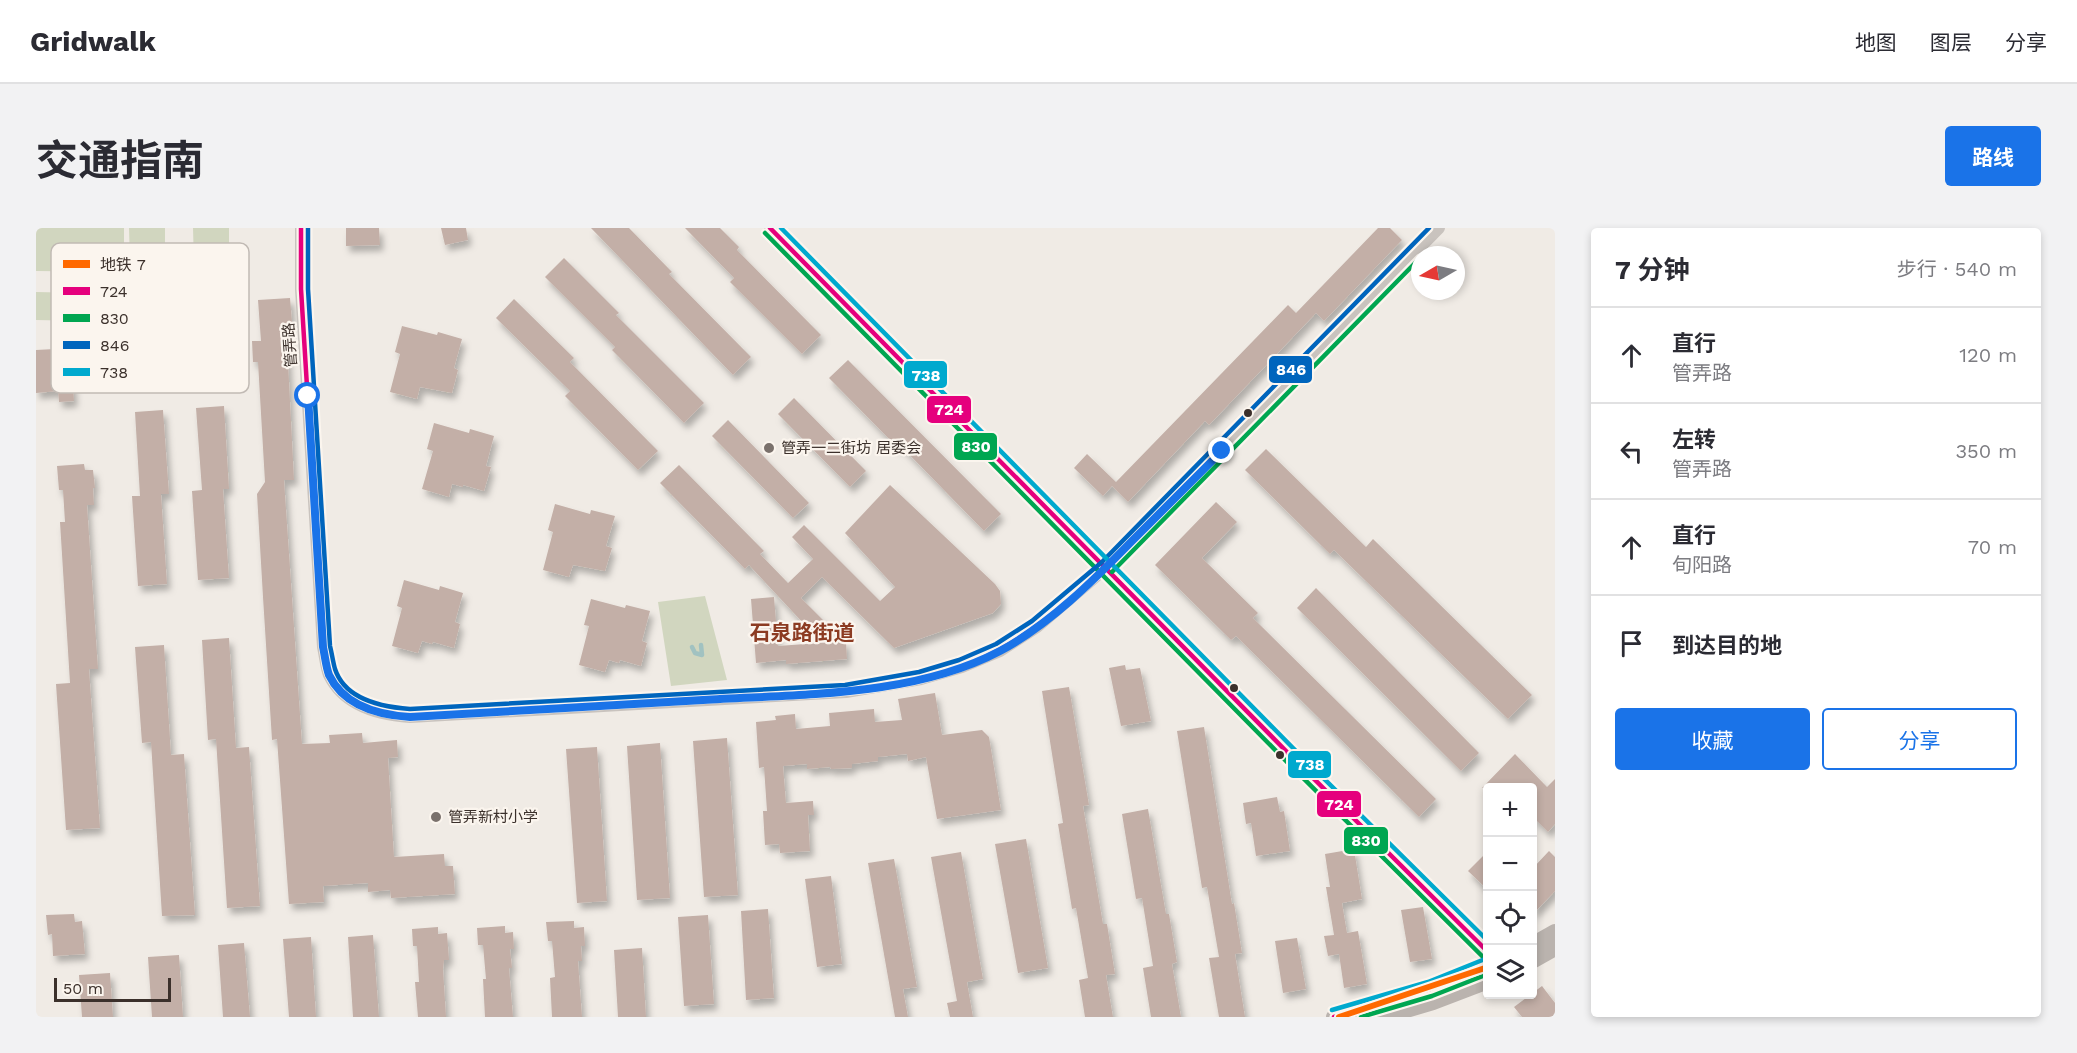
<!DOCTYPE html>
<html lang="zh">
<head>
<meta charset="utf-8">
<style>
  body { margin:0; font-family:"Work Sans","Noto Sans SC",sans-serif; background:#f2f2f3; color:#2b2b33 }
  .controls { position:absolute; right:18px; bottom:18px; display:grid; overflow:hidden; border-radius:6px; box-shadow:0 3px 9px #0003 }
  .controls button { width:54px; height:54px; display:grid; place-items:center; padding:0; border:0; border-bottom:2px solid #e1e1e2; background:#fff; color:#2b2b33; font:30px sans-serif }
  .compass { position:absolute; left:1375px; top:18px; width:54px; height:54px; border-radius:50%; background:#fff; box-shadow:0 3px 9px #0003; rotate:261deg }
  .scale { position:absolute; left:18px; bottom:15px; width:117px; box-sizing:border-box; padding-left:6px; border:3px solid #3b302b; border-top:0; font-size:16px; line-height:21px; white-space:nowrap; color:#3b302b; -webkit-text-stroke:4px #fbf5ee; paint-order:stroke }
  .stop { position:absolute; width:18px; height:18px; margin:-14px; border:4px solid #1a73e8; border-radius:50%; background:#fff }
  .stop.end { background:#1a73e8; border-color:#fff; box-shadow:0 2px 6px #0008 }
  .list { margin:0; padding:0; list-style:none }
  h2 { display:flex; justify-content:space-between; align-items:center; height:78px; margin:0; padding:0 24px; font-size:26px }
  h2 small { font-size:20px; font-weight:400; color:#7c7c81 }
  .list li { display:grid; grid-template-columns:39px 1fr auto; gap:18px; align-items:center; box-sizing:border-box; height:96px; padding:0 24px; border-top:2px solid #e1e1e2 }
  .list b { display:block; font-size:22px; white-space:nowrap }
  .list p { margin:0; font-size:20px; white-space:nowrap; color:#7c7c81 }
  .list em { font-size:20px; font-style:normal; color:#7c7c81 }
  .actions { display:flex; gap:12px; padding:18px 24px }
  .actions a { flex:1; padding:14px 0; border:2px solid #1a73e8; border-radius:6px; text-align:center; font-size:21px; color:#1a73e8 }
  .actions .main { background:#1a73e8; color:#fff }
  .icon { flex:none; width:33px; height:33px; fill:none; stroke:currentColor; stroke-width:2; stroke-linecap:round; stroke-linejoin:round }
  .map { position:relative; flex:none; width:1519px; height:789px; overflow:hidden; border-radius:6px }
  header { display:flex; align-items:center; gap:36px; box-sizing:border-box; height:84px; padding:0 30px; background:#fff; border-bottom:2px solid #e1e1e2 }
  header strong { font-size:28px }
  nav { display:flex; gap:33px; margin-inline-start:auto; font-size:21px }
  .intro { display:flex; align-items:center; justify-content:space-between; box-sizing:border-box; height:144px; padding:0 36px }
  h1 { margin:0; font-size:42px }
  .button { padding:15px 27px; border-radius:6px; background:#1a73e8; color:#fff; font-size:21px; font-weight:700 }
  main { display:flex; gap:36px; padding:0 36px }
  aside { flex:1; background:#fff; border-radius:6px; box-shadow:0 3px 9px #0003 }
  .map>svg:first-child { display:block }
  .green { fill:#d1d6bf }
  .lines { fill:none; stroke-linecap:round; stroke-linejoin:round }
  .stream { stroke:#a1c2c1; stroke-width:4.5 }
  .building { fill:#c3afa7; filter:url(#shadow) }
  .street { stroke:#c9c3be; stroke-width:12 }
  .secondary { stroke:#bab3ae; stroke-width:16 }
  .bus-1-casing { stroke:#fbf5ee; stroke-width:9 }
  .bus-2-casing { stroke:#fbf5ee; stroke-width:9 }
  .bus-3-casing { stroke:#fbf5ee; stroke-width:9 }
  .bus-4-casing { stroke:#fbf5ee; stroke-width:9 }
  .bus-1 { stroke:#e5007d; stroke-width:4.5 }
  .bus-2 { stroke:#00a651; stroke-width:4.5 }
  .bus-3 { stroke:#0065bd; stroke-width:4.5 }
  .bus-4 { stroke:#00a9ce; stroke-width:4.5 }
  .metro-1-casing { stroke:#fbf5ee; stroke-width:10 }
  .metro-1 { stroke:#ff6900; stroke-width:6 }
  .route { stroke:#1a73e8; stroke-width:8 }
  .bus-dot { fill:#3b302b; stroke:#fbf5ee; stroke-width:2 }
  .poi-dot { fill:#7a716c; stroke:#fbf5ee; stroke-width:2 }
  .labels { text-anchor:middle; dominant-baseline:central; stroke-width:4.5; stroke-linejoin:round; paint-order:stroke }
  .street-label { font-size:15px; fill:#3b302b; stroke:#fbf5ee }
  .poi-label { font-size:15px; fill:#3b302b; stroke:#fbf5ee; text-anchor:start }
  .district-label { font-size:21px; font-weight:bold; fill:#8c3b22; stroke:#fbf5ee }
  .key { fill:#fbf5ee; stroke:#c1bab4; stroke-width:1.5 }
  .key-label { font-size:16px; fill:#3b302b }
  .line-badge { stroke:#fbf5ee; stroke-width:2 }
  .badge-label { font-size:16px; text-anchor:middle; font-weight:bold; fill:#fff }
</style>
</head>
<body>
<header>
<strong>Gridwalk</strong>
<nav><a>地图</a><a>图层</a><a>分享</a></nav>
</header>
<div class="intro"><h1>交通指南</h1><a class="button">路线</a></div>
<main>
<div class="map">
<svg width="1519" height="789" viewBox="0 0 1519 789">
  <defs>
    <filter id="shadow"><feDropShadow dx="3.5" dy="6" stdDeviation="3" flood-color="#0004"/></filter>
  </defs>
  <rect width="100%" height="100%" fill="#f0ebe5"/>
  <path class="green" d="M0 0H88V44L0 43Z
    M93 0H129V33H94Z
    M157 0H193V35L158 36Z
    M0 64 48 65 47 93 0 92Z
    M669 368 691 452 635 458 622 374Z"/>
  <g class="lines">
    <path class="stream" d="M656 419 659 425 666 427 665 417"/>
  </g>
  <path class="building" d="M310 0H343L344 17 310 18Z
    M405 0H430L432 12 409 17Z
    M555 0H593L636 44 633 46 715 129 697 147Z
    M649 0H684L703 19 701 22 785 107 766 126 694 54 698 50Z
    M1342 0H1354L1366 12 1288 93 1280 85 1173 197 1169 193 1092 274 1076 258 1067 268 1038 240 1051 226 1080 254 1252 77 1260 85Z
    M528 30 583 85 580 87 668 175 648 195 576 122 579 119 509 49Z
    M254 70 256 94 250 95 258 252H248L266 516 294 515 293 507 326 505 327 515 361 512 362 529 352 530 358 629 408 626 409 638H417L419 666 355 670 354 662 332 664V655L287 658 288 674 253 676 241 511 236 512 227 369 221 266 229 254 222 134H217L216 113H225L222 72Z
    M478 71 538 130 534 134 622 223 602 242 529 168 534 163 460 90Z
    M366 98 401 107 402 104 426 111 418 140 422 142 416 165 384 159 381 171 354 164 364 126 359 124Z
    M19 121 21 145 36 144 38 173 23 174 22 163 0 165V122Z
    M812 132 965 286 948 303 864 217 862 220 793 150Z
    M758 170 830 243 814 259 742 186Z
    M188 178 193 261H187L193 350 162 352 156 263 166 262 160 180Z
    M127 182 133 266H125L131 356 102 358 96 268H104L99 184Z
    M692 192 773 275 757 290 676 208Z
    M398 195 433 205 434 201 458 208 450 238 455 239 448 263 427 257V259L416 256 413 269 386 261 397 223 391 221Z
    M1230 221 1330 319 1337 311 1496 467 1472 491 1298 322 1294 326 1209 242Z
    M48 236 49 242H57L59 260H57L58 277H51L62 441H53L64 600 30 602 20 456 34 455 24 294H29L27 262H23L21 238Z
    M643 237 728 323 724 326 752 355 777 331 756 309 768 297 844 373 859 359 809 305 854 257 959 356 964 363 965 376 957 385 858 420 786 349 765 370 795 400 783 412 713 337 709 341 624 255Z
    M1180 274 1201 294 1166 330 1222 385 1217 390 1400 571 1383 589 1200 408 1195 412 1119 337Z
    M519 276 554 286 555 282 579 288 570 318 576 320 569 343 537 337 533 349 507 342 517 304 512 302Z
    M368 352 403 362 404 358 427 365 419 394 424 396 418 420 397 414 396 416 386 413 382 425 356 418 366 380 361 378Z
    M1280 360 1443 525 1425 543 1261 380Z
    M738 369 742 418 810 413 811 431 750 436V432L720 435 715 371Z
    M555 371 589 380 590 377 614 383 606 413 611 415 605 438 584 432 583 435 573 432 569 444 543 437 553 398 548 397Z
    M193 410 200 520 213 519 224 678 191 680 180 511 172 512 166 412Z
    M128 417 135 527 148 526 159 687 126 688 115 514 106 515 99 419Z
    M1089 437 1090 442 1104 440 1115 493 1085 498 1073 440Z
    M1033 459 1053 577 1047 578 1067 696H1071L1079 746 1070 747 1077 789H1049L1043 752 1052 750 1040 680 1036 681 1022 596 1027 595 1006 463Z
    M899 465 906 507 946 502 953 509 965 582 901 591 890 529 872 533 871 526 842 529V533L816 536V540L795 541 794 539 771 541V536L747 538 750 575 777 573 778 587H772L774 623 744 625 743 616 729 617 727 583H731L728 539 723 540 720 494 740 492 739 488 759 486 760 501 794 498 793 485 838 481 839 494 866 492 862 471Z
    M1168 499 1196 676 1198 675 1206 725 1199 726 1209 789H1183L1173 730 1183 729 1171 659 1166 660 1141 503Z
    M691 510 702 667 668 669 657 513Z
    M624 515 634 670 601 672 591 518Z
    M561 519 571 673 541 675 530 521Z
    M1479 526 1511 559 1519 551V596L1512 604 1497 589V560H1446Z
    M1241 569 1244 584 1248 583 1254 623 1220 628 1215 595 1210 596 1207 575Z
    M1112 581 1130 686H1133L1141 734 1136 736 1145 789H1115L1107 740 1117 738 1106 670 1100 671 1086 586Z
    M990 611 1012 740 982 745 959 616Z
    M1318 621 1326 671 1306 675 1311 705 1322 703 1331 756 1308 760 1303 726 1292 728 1288 708 1298 707 1290 659H1294L1289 626Z
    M1452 623V662L1432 643Z
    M1513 623 1519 629V663L1497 686V640Z
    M925 624 947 751 931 754 937 789H914L911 775 921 773 895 629Z
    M858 631 881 759 867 761 872 789H859L832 635Z
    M795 648 806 736 781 739 769 651Z
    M1387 679 1396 731 1374 734 1365 682Z
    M732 681 738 770 710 772 705 683Z
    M38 686 39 694 46 693 49 726 17 728 16 706 12 707 10 687Z
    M672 687 678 776 648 778 642 689Z
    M538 693V700L548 699 549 718H545L546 733H542L546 789H516L514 750 519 749 516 713H512L510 694Z
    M469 698V705L477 704 478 721H474L476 740H473L477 789H449L447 751H450L447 717H442L441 700Z
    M402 699V706L411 705 413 732H408L407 741 410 789H382L379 754H383L381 718H377L376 701Z
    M337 707 343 789H317L312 709Z
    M275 709 280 789H253L247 711Z
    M1261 710 1270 761 1247 765 1239 713Z
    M208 715 214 789H187L182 717Z
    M606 720 610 789H582L578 722Z
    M143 727 147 789H116L112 729Z
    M74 745 77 789H46L43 747Z
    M1506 758 1519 775V789H1486L1478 779Z"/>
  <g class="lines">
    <path class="street" d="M265 0V61L287 419C289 428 290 439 293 447 308 478 342 487 374 489L810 464 885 451 926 439 964 423 1001 399 1071 339 1403 0
      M734 0 1252 525 1452 724"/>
    <path class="secondary" d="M1496 717 1519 704
      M1496 733 1519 720
      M1298 789 1394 761 1452 738
      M1347 789 1397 774 1452 753"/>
    <g class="bus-1-casing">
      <path id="bus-1" d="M265 0V61L287 419C289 428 289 439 293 447 307 478 343 486 374 489 475 483 577 477 678 471 767 466 864 469 947 430 994 409 1033 373 1071 339
        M734 0 1252 525 1452 724
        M1298 789 1394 761 1452 738"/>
    </g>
    <g class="bus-2-casing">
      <path id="bus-2" d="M729 5 1247 530 1447 729
        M1076 344 1384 30
        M1325 789 1396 768 1452 746"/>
    </g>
    <g class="bus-3-casing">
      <path id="bus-3" d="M272 0V61L294 418C296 426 297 434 299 441 309 472 346 479 374 481L809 457 883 444 923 432 960 416 996 393 1066 334 1393 0"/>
    </g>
    <g class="bus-4-casing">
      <path id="bus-4" d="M745 0 1257 520 1452 713
        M1296 782 1392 754 1449 731"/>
    </g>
    <use href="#bus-1" class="bus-1"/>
    <use href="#bus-2" class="bus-2"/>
    <use href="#bus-3" class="bus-3"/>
    <use href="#bus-4" class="bus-4"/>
    <g class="metro-1-casing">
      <path id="metro-1" d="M1303 789 1452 739"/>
    </g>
    <use href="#metro-1" class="metro-1"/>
  </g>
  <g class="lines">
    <path class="route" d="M272 168 287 419C289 428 290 439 293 447 308 478 342 487 374 489 472 483 569 478 667 472 764 466 877 469 964 423 1014 396 1057 353 1096 313 1126 283 1156 253 1186 223"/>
  </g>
  <g class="bus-dot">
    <circle cx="1212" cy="185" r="5"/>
    <circle cx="1198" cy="460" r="5"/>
    <circle cx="1244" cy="527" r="5"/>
  </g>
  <g class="poi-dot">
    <circle cx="733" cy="220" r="6"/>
    <circle cx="400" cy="589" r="6"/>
  </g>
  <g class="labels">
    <g class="street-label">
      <text transform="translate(254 117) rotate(-94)">管弄路</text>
    </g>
    <g class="poi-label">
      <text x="745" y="220">管弄一二街坊 居委会</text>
      <text x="412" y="589">管弄新村小学</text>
    </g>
    <g class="district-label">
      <text x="766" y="404">石泉路街道</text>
    </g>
  </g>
  <rect x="15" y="15" width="198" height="150" rx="9" class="key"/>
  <rect x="27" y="32" width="27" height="8" fill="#ff6900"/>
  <rect x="27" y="59" width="27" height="8" fill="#e5007d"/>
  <rect x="27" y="86" width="27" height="8" fill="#00a651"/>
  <rect x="27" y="113" width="27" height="8" fill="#0065bd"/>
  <rect x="27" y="140" width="27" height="8" fill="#00a9ce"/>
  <g class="key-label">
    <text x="64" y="42">地铁 7</text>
    <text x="64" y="69">724</text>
    <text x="64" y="96">830</text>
    <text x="64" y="123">846</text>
    <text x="64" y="150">738</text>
  </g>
  <g class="line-badge">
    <rect x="1232" y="127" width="45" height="29" rx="6" fill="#0065bd"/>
    <rect x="867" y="132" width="45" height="29" rx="6" fill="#00a9ce"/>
    <rect x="890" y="167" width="46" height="29" rx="6" fill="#e5007d"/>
    <rect x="917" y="204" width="45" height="29" rx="6" fill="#00a651"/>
    <rect x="1251" y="522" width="45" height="29" rx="6" fill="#00a9ce"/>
    <rect x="1280" y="562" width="46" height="28" rx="6" fill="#e5007d"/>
    <rect x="1307" y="598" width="46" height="29" rx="6" fill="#00a651"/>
  </g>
  <g class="badge-label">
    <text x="1255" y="147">846</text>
    <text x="890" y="153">738</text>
    <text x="913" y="187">724</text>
    <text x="940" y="224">830</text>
    <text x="1274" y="542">738</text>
    <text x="1303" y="582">724</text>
    <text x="1330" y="618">830</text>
  </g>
</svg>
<div class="controls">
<button>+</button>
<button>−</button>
<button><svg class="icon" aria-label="locate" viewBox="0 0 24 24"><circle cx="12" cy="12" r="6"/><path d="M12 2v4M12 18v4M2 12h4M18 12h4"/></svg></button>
<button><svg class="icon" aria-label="layers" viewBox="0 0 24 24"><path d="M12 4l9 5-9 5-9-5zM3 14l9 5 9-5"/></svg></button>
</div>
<svg class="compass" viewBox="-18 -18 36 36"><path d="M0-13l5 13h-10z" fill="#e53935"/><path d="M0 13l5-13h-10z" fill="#7c7c81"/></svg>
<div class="scale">50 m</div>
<div class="stop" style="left:272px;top:168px"></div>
<div class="stop end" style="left:1186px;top:223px"></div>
</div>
<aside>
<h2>7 分钟<small>步行 · 540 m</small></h2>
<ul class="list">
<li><svg class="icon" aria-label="ahead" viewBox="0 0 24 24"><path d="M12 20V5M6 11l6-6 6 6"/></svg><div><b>直行</b><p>管弄路</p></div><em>120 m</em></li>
<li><svg class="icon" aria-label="left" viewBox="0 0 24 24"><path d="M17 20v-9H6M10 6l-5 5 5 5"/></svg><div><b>左转</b><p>管弄路</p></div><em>350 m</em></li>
<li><svg class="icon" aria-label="ahead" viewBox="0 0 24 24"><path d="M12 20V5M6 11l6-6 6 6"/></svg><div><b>直行</b><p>旬阳路</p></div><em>70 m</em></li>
<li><svg class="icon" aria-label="arrive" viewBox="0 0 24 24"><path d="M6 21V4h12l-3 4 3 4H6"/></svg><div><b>到达目的地</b></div></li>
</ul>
<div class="actions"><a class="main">收藏</a><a>分享</a></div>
</aside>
</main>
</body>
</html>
